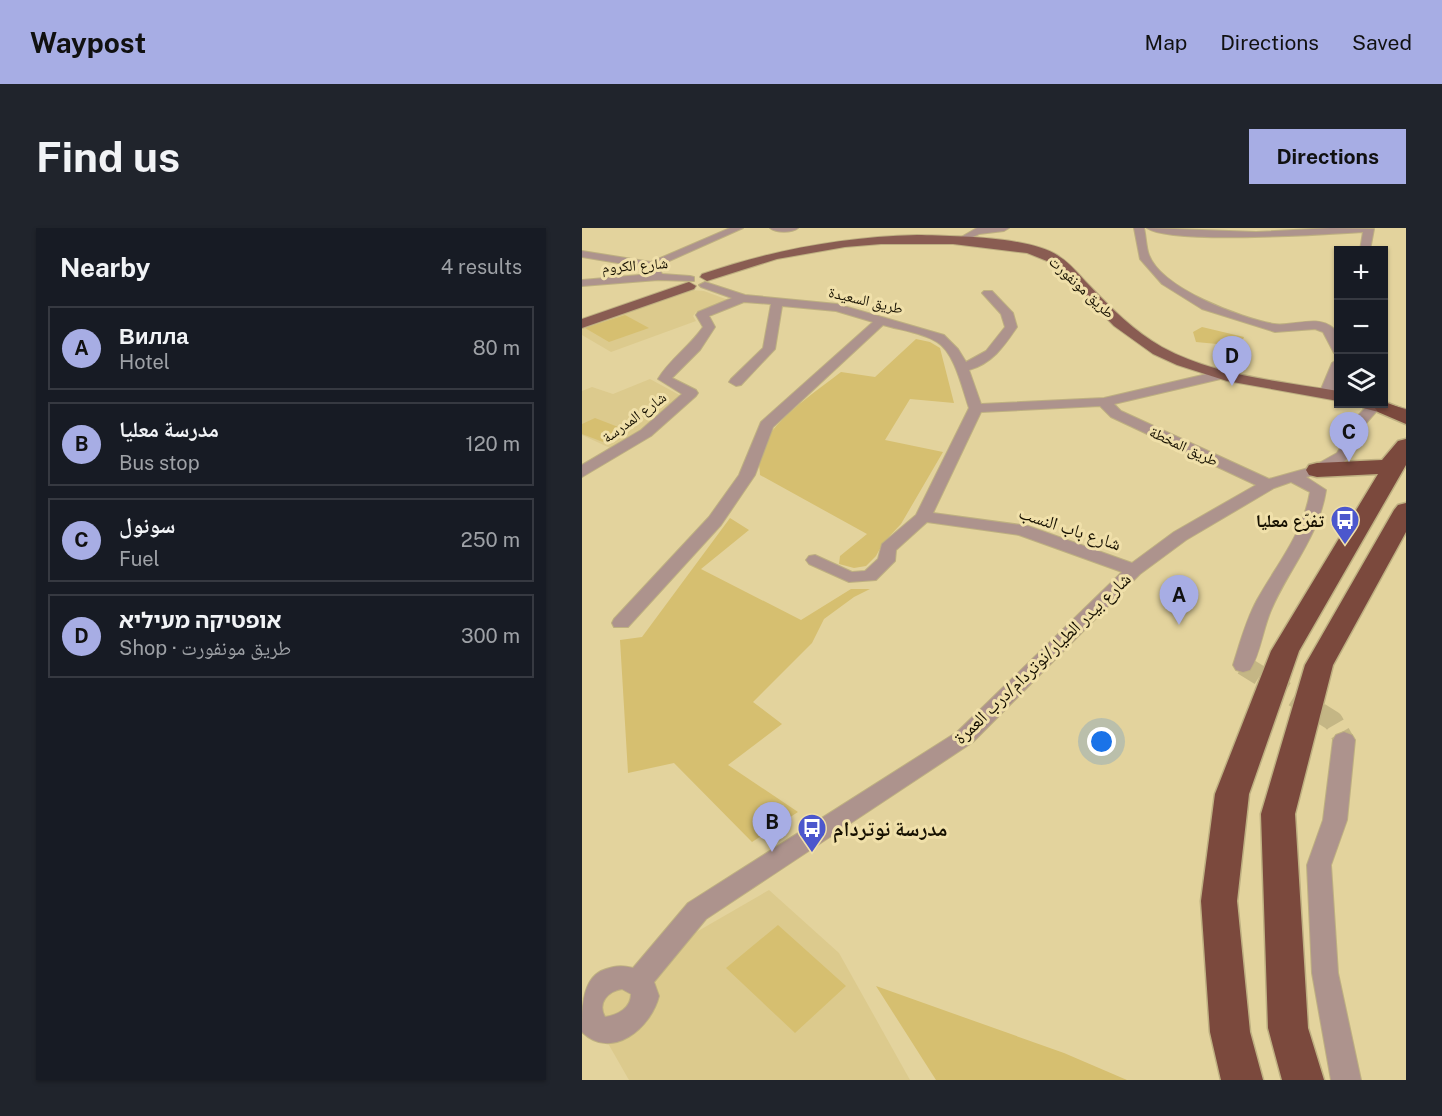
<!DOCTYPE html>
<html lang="en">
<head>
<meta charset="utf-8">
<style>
  body { margin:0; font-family:"Public Sans","Noto Naskh Arabic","Noto Sans Hebrew",sans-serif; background:#20242c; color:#f1f3f6 }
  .controls { position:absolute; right:18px; top:18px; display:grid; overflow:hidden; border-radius:0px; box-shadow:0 2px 4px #0004 }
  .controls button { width:54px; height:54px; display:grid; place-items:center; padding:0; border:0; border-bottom:2px solid #363941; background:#171b24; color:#f1f3f6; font:30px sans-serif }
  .you { position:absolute; left:520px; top:514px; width:21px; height:21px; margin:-15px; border:4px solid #fff; border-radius:50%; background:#1a73e8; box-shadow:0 0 0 9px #1a73e833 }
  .badge { display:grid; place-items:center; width:39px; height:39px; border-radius:50%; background:#a7ade4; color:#111; font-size:20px; font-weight:700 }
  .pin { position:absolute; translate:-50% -50px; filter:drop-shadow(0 2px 3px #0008) }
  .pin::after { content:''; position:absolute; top:32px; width:21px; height:18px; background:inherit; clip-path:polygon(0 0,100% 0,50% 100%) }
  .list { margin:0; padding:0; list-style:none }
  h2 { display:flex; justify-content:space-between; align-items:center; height:78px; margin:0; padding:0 24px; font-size:26px }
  h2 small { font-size:20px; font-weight:400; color:#9ea1a6 }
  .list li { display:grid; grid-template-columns:39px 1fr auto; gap:18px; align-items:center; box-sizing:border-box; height:84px; margin:0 12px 12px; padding:0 12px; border:2px solid #363941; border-radius:0px }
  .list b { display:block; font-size:22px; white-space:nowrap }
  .list p { margin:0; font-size:20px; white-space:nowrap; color:#9ea1a6 }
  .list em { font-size:20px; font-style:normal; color:#9ea1a6 }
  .icon { flex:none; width:33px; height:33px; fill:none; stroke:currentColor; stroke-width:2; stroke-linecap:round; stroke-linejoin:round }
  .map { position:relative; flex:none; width:824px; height:852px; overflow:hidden; border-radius:0px }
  header { display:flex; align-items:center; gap:36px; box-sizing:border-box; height:84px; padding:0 30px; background:#a7ade4; color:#111 }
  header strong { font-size:28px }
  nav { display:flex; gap:33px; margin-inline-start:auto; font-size:21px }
  .intro { display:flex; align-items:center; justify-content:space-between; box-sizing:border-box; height:144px; padding:0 36px }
  h1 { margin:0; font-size:42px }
  .button { padding:15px 27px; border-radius:0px; background:#a7ade4; color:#111; font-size:21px; font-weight:700 }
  main { display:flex; gap:36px; padding:0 36px }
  aside { flex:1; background:#171b24; border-radius:0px; box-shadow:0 2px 4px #0004 }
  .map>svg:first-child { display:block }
  .built { fill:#dcca8d }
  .green { fill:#d6bf70 }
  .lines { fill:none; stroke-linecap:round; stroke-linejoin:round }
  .minor-tunnel { stroke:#c4b685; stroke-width:20; stroke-dasharray:20 10; stroke-linecap:butt }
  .minor-casing { stroke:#beb081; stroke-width:2 }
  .major-casing { stroke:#beb081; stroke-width:2 }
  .highway-casing { stroke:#beb081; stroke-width:3 }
  .minor { fill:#ad938d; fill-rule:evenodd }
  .major { fill:#895c52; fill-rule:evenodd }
  .highway { fill:#7b493d; fill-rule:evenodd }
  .labels { text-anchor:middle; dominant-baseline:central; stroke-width:6; stroke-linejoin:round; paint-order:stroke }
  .far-street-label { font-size:15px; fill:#161000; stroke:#f0e0aa }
  .poi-label { font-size:18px; font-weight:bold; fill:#161000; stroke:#f0e0aa; text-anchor:end }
  .street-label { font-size:18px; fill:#161000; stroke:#f0e0aa }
  .near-poi-label { font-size:21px; font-weight:bold; fill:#161000; stroke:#f0e0aa; text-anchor:start }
</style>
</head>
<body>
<header>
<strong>Waypost</strong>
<nav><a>Map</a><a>Directions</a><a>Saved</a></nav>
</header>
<div class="intro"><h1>Find us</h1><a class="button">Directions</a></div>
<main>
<aside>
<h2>Nearby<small>4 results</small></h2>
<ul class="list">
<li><span class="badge">A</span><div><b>Вилла</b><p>Hotel</p></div><em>80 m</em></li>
<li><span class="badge">B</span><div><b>مدرسة معليا</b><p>Bus stop</p></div><em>120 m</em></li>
<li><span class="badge">C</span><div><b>سونول</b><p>Fuel</p></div><em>250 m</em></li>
<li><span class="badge">D</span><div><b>אופטיקה מעיליא</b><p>Shop · طريق مونفورت</p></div><em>300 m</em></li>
</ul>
</aside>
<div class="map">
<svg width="824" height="852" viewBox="0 0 824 852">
  <rect width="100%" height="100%" fill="#e3d39d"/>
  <path class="built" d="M109 62 122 63 146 72 114 84 111 88 114 93 29 124 0 107V98Z
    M68 151 101 169 63 199 28 220 0 207V163L10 159 31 166Z
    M187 662 257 725 328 852H47L0 770Z"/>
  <path class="green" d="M43 87 67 100 27 114 3 100Z
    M620 99 662 109 656 125 635 123V116L614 114 611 104Z
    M334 111 348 114 358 120 372 175 328 171 303 212 361 224 319 296 301 315 294 328 284 338 272 340 257 336 258 328 285 306 178 247C178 241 176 234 177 228 181 199 237 161 259 144L293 149Z
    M13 190 44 202 21 214 0 206V196Z
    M148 290 167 302 119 341 219 392 269 361H288L272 369 242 391 230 415 171 474 200 496 146 537 216 584 170 614 92 535 46 545 38 412 60 409Z
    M196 697 264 758 213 805 144 740Z
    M294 758 482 825 545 852H354Z"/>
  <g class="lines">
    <path class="minor-tunnel" d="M661 437 751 493 762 512"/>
    <g class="minor-casing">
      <path id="minor" d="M148 0H161L76 38 80 46 108 48 112 49V53L76 52 0 58V52L69 46 66 40 0 29V23L69 34Z
        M188 0H216C210 5 194 5 188 0Z
        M427 0 422 3 397 6 379 15 374 12 395 0Z
        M552 0H562C564 8 564 19 567 27 580 61 659 90 692 96 710 99 735 86 751 100 758 106 756 117 756 126L752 125 741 104 733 101 693 104 620 81 580 56 558 31Z
        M565 0 674 4 749 0 792 1 788 22H778L781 4C745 6 588 17 565 0Z
        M123 54 163 67 255 76 362 107 376 121 384 134 404 123 423 99 419 86 400 65 402 63H410L431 85 435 99C422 118 411 135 387 142L399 176 522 170 642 142 649 146 647 149 532 176 539 183 687 251 730 239 755 225 760 217H770L772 220C766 238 742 245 724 249L744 262C737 308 708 339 690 380 681 399 679 424 668 442L661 444 654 442 651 437C658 415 664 392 675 372 695 336 721 306 728 264L709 254 692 260 604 312 558 346 391 514 124 691 72 754 77 768C69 800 30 833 0 804 0 781 0 753 19 743 31 738 39 737 51 740L106 675 375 504 540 344 437 307 345 294 314 322 313 333 294 352 267 354 227 336 224 332 227 328 233 327 270 344 283 343 296 331 300 316 334 287 387 180C380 160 373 125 355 114 341 105 318 102 301 97L191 199 173 247 139 297 46 399H32L30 395 32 391 127 289 157 247 179 194 291 94 254 83 200 78 193 121 159 157 154 158 147 154 149 151 181 120 189 76 162 74 127 88 133 99 118 122 90 150 114 162 116 165 114 168 69 208 0 249V237L59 202 100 166 76 151C87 132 107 119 121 99L114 87 116 84 150 70 119 59 117 57ZM518 178 529 189 674 257 592 304 550 335 446 298 351 285 399 184ZM40 761 49 766C49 780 36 787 23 789 15 775 26 763 40 761Z
        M756 131C757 145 756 156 749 169H739L737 166 750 135Z
        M787 176 800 177 779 201H769L767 198 769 195Z
        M762 504 770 507 773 512 765 592 749 637 756 745 779 852H749L730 745 725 637 741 592 751 512 754 507Z"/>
    </g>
    <g class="major-casing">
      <path id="major" d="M335 7C370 8 450 8 478 29 489 36 498 48 507 57 530 81 552 103 580 119 633 148 698 153 756 163V173L645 153 595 137 571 126 532 98 470 35 445 25 371 16H299L263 19 195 31 125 53 118 49 120 46C191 22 260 9 335 7Z
        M107 54 114 58 112 61 0 100V91Z
        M802 175 824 181V191L781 180 778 176Z"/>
    </g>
    <g class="highway-casing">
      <path id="highway" d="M803 174 824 182V196L796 184 793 180 796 176Z
        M824 211V237L717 423 667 566 655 673 668 804 681 852H639L628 804 619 673 633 566 689 423 796 246 735 249 727 247 724 242 727 237 735 235 800 232 816 213Z
        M824 275V304L751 437 713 586 726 800 742 852H700L686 800 679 586 723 437 812 282 816 277Z"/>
    </g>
    <use href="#minor" class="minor"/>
    <use href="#major" class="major"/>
    <use href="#highway" class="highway"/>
  </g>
  <defs>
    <g id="bus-pin" transform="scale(1.5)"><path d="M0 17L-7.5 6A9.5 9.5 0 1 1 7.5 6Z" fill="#4c57cd" stroke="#f0e0aa"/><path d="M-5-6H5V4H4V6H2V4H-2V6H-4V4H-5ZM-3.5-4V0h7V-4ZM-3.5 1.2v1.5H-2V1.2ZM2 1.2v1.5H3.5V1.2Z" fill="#fff"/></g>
  </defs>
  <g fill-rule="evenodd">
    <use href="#bus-pin" x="763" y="292"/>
    <use href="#bus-pin" x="230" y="600"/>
  </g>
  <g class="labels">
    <g class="far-street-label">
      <text transform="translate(53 37) rotate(-4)">شارع الكروم</text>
      <text transform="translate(500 59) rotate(43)">طريق مونفورت</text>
      <text transform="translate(284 72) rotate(13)">طريق السعيدة</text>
      <text transform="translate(52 189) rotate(-36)">شارع المدرسة</text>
      <text transform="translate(602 218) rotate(25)">طريق المخطة</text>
    </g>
    <g class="poi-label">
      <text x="742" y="292">تفرّع معليا</text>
    </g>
    <g class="street-label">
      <text transform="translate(488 300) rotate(18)">شارع باب النسب</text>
      <text transform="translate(460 430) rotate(-44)">شارع بيدر الطيار/نوتردام/درب العمرة</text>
    </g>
    <g class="near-poi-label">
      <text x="251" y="600">مدرسة نوتردام</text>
    </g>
  </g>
</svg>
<div class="controls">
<button>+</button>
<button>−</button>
<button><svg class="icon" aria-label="layers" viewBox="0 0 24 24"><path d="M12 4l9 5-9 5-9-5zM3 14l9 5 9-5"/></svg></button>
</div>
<div class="you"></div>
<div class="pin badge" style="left:597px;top:397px">A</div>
<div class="pin badge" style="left:190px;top:624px">B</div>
<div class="pin badge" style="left:767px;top:234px">C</div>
<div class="pin badge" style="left:650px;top:158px">D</div>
</div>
</main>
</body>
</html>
